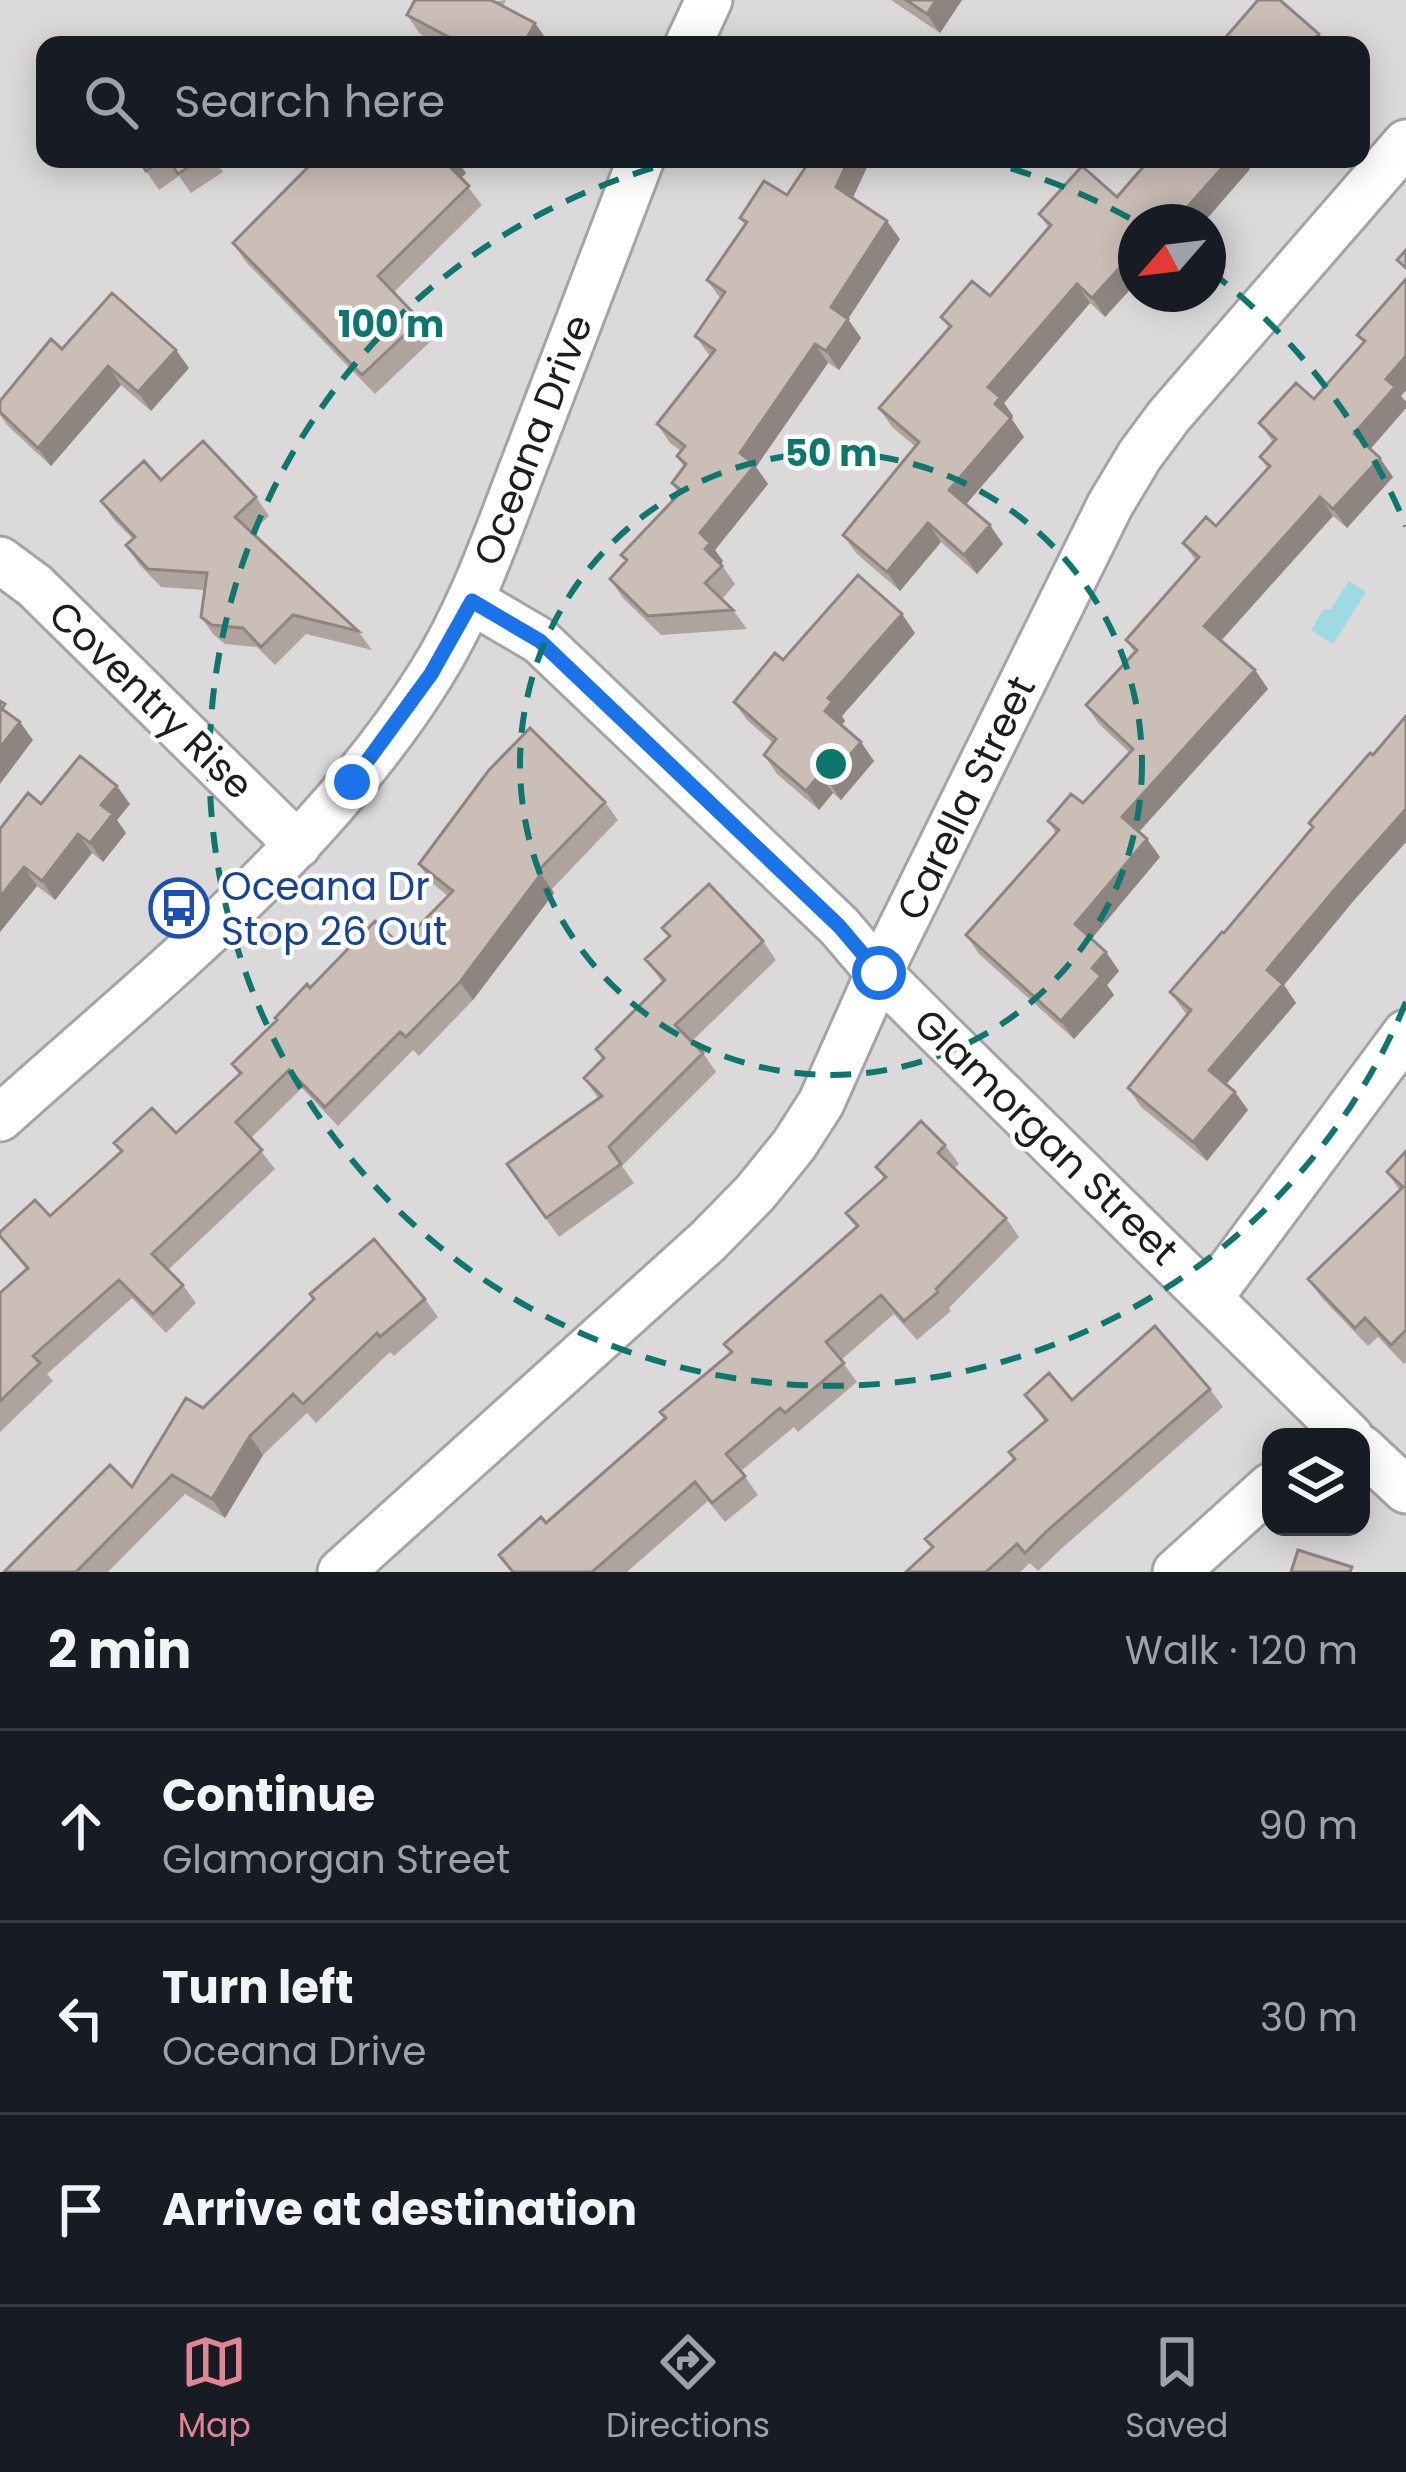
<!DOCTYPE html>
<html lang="en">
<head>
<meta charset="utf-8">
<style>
  body { margin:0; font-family:Poppins,sans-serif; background:#20242c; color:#f1f3f6 }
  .controls { position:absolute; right:36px; bottom:36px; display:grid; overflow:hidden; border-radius:24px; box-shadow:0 6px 30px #0003 }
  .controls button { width:108px; height:108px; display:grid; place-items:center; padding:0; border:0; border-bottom:3px solid #363941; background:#171b24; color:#f1f3f6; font:60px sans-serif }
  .compass { position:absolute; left:1118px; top:204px; width:108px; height:108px; border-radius:50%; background:#171b24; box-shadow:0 6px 30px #0003; rotate:242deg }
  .stop { position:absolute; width:36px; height:36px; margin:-27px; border:9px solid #1a73e8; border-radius:50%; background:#fff }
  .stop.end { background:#1a73e8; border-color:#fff; box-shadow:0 3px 12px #0008 }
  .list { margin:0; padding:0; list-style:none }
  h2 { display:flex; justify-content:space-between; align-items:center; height:156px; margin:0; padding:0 48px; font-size:51px }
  h2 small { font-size:39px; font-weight:400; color:#9ea1a6 }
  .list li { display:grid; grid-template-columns:78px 1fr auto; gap:36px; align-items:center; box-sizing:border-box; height:192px; padding:0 48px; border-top:3px solid #363941 }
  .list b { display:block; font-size:45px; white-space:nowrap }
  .list p { margin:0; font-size:39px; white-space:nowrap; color:#9ea1a6 }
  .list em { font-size:39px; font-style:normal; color:#9ea1a6 }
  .icon { flex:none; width:66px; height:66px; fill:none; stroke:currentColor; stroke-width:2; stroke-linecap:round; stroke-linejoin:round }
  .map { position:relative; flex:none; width:1406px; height:1572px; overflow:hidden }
  .search { position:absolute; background:#171b24; box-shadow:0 6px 30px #0003; left:36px; right:36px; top:36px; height:132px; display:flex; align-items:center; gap:30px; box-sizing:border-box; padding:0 42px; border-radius:24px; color:#9ea1a6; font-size:45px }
  .sheet { height:732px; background:#171b24 }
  nav { display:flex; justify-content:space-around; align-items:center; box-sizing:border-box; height:168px; border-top:3px solid #363941; background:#171b24; font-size:33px; color:#9ea1a6 }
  nav a { display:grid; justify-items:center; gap:6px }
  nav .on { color:#df8692 }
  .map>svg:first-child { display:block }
  .residential { fill:#dbd9da; fill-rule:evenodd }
  .water { fill:#9ddae1 }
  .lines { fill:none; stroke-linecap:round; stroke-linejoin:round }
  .minor-casing { stroke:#a4a4a4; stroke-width:51 }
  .minor { stroke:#fff; stroke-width:45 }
  .wall { fill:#afa39d }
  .shaded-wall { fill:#8e8580 }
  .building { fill:#cbbeb7; stroke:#8e8580; stroke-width:3 }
  .route { stroke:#1a73e8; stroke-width:15 }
  .ring { fill:none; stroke:#0f766e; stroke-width:6; stroke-dasharray:21 15 }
  .labels { text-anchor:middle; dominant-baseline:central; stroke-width:9; stroke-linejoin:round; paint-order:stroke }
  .street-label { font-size:39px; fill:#1d1d1d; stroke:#fff }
  .transit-label { font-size:39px; fill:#164399; stroke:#fff; text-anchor:start }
  .centre { fill:#0f766e; stroke:#fff; stroke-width:6 }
  .ring-label { font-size:36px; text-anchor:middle; font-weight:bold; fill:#0f766e; stroke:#fff; stroke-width:9; stroke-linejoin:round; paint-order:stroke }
</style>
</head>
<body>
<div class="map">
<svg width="1406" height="1572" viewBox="0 0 1406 1572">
  <rect width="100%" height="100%" fill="#efe9e1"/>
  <path class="residential" d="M0 0H1406V1572H0ZM45 45H1361V159H45ZM1136 222H1208V294H1136ZM1271 1437H1361V1527H1271Z"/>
  <path class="water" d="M1349 581 1366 592 1333 644 1311 630 1323 610 1331 609Z"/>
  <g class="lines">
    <g class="minor-casing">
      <path id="minor" d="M688 45 709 0
        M0 560 35 586 298 845
        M472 601 540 641 839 926 879 973 931 1025 1350 1437
        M0 1118C152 981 321 850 431 674 473 607 498 531 527 457 565 358 603 258 641 159
        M1210 1297 1406 1033
        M1361 1448 1406 1490
        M341 1572 708 1241 755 1193 794 1145 821 1103 879 973 1110 505 1140 455 1169 416 1406 143
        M1176 1572 1271 1486"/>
    </g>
    <use href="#minor" class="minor"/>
  </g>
  <path class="wall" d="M506 0 503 6 535 23 548 42 546 45H441L420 34 407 15Z
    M891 0H962L940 33Z
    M138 159H214L223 172 191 193 179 176 159 190Z
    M311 159H456L466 173 461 178 482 205 394 292 420 320 433 339 375 394 246 262 233 243 313 162Z
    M1250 169 1204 222H1136V283L1105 317 1090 303 1004 403 1013 416 1011 418 1024 437 966 504 1003 544 977 574 941 542 900 591 856 553 843 535 916 447 892 427 879 408 949 328 941 317 990 296 1049 228 1039 214Z
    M787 195 853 198 900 239 848 319 861 338 839 370 828 363 756 467 768 484 715 550 723 561 721 564 735 584 722 599 733 610 747 629 661 635 623 598 610 579 626 562 621 555 679 494 672 483 684 467 677 456 681 451 670 443 657 424 710 356 695 336 720 298 707 280 745 225 740 218Z
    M1406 279V390L1401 396 1406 402V408L1370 449 1393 477 1347 528 1333 516 1221 641 1255 670 1268 689 1139 832 1147 839 1160 857 1091 939 1106 952 1119 971 1107 985 1114 995 1074 1039 979 954 966 935 1056 833 1048 821 1083 803 1130 753 1099 724 1086 705 1135 653 1126 640 1196 561 1183 543 1216 526 1268 469 1260 457 1273 442 1259 423 1314 399 1363 343 1357 335Z
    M62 349 189 368 151 411 121 385 51 466 8 426 0 415V401Z
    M161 480 256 497 269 516 252 532 358 631 372 650 306 634 275 665 257 647 225 644 214 635 201 617 204 590 161 587 139 564 126 545 133 539 114 520 101 501Z
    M915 633 842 716 845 721 841 725 874 761 841 800 833 793 819 810 777 774 764 755 773 743 747 720 734 702 783 660Z
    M1406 716V842L1355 899 1284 985 1296 1003 1226 1084 1235 1092 1248 1110 1207 1161 1141 1107 1128 1088 1187 1015 1170 992 1224 933 1312 828 1309 823 1373 755Z
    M605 802 618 820 552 889 554 893 473 1000 419 1056 413 1050 338 1126 302 1088 251 1138 275 1169 168 1270 183 1285 196 1303 166 1333 132 1298 47 1374 53 1381 0 1432V1293L27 1270 0 1236 50 1216 121 1152 114 1143 176 1133 239 1074 232 1064 310 988 400 945 448 896 432 883 419 864Z
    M41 804H130L117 820 126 833 103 862 92 853 55 900 37 886 0 932Z
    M662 928 763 941 776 960 691 1042 703 1053 716 1072 622 1166 634 1183 559 1237 507 1164 598 1098 584 1078 603 1059 596 1049 663 983 645 959 669 937Z
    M945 1145 959 1164 954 1168 1006 1218 1019 1237 949 1308 951 1311 917 1340 894 1314 841 1360 857 1382 798 1432 794 1427 741 1471 758 1495 725 1522 708 1501 627 1572H511L499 1555 546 1523 666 1419 660 1412 731 1353 724 1344 857 1228 846 1213 885 1179 876 1167Z
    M1406 1151V1362L1404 1364 1378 1337 1368 1346 1322 1298 1308 1279 1400 1191 1387 1172Z
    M425 1299 438 1317 394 1356 390 1352 316 1423 307 1413 263 1455 225 1518 185 1494 108 1572H4L132 1487 203 1408Z
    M1210 1389 1223 1407 1061 1549 1038 1571 1030 1563 1020 1572H906L932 1548 925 1539 1014 1459 1045 1422 1025 1395 1072 1400Z"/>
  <path class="shaded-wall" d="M936 0H962L940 33 927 14Z
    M535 23 548 42 546 45H523Z
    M1319 34 1326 45H1309Z
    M448 159H456L466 173 458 181 445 162Z
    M849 159H871L849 206 836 187Z
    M1230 159H1243L1250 169 1204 222H1176Z
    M887 221 900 239 848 319 861 338 839 370 826 351 831 307Z
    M1136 250V283L1105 317 1092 298Z
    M1077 284 1090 303 1004 403 1013 416 1011 418 1024 437 962 509 949 490 995 404 988 387Z
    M815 344 828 363 756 467 768 484 715 550 723 561 718 568 705 549 700 533 740 453Z
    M176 350 189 368 151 411 138 392Z
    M1406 356V390L1401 396 1406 402V408L1367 453 1354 434 1386 379Z
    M108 366 121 385 51 466 38 448Z
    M1380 458 1393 477 1347 528 1333 509Z
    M1320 497 1333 516 1217 645 1204 626Z
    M928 523 941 542 900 591 887 572Z
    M990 525 1003 544 977 574 964 555Z
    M902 614 915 633 842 716 845 721 838 730 825 711 828 698Z
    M1255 670 1268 689 1135 836 1122 817Z
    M20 722 33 740 0 784V748Z
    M861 742 874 761 841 800 828 781Z
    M820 774 833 793 819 810 806 791Z
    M117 786 130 804 117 820 126 833 103 862 90 843 101 805Z
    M1406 809V842L1355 899 1284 985 1296 1003 1222 1089 1209 1070 1267 970 1342 881Z
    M78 834 92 853 55 900 42 881Z
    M1147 839 1160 857 1088 943 1075 924Z
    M24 867 37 886 0 932V897Z
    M541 874 554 893 473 1000 460 982Z
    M1106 952 1119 971 1107 985 1114 995 1074 1039 1061 1021 1092 968Z
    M1235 1092 1248 1110 1207 1161 1193 1142Z
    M250 1436 263 1455 225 1518 212 1499Z"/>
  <path class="building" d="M415 0H491L535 23 523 45H459L460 43 407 15Z
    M906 0H936L927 14Z
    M1258 0H1280L1319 34 1309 45H1219Z
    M138 159H164L146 171Z
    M168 159H201L178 174Z
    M314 159H448L445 162 469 186 378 276 420 320 362 375 233 243 315 160Z
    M811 159H849L836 187 887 221 831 307 848 319 826 351 815 344 740 453 755 465 700 533 710 543 705 549 722 566 705 583 733 610 648 616 610 579 627 560 621 555 682 491 672 483 686 464 677 456 685 446 657 424 715 350 695 336 725 292 707 280 747 222 740 218 764 181 787 195Z
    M1150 159H1230L1175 221 1168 214 1161 222H1136V250L1092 298 1077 284 988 387 1000 397 995 404 1011 418 949 490 990 525 964 555 928 523 887 572 843 535 919 442 879 408 951 326 941 317 972 281 990 296 1051 225 1039 214 1082 166 1117 197Z
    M1406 250V268L1397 260Z
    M1406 279V356L1386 379 1395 387 1354 434 1380 458 1333 509 1320 497 1204 626 1255 670 1122 817 1147 839 1075 924 1106 952 1092 968 1101 976 1061 1021 966 935 1059 830 1048 821 1071 794 1083 803 1133 749 1086 705 1137 650 1126 640 1199 557 1183 543 1206 517 1216 526 1270 466 1260 457 1276 439 1259 423 1296 383 1314 399 1365 341 1357 335Z
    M112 293 176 350 138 392 108 366 38 448 0 412V401L51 339 62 349Z
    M203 441 256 497 235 517 358 631 293 615 261 647 243 628 212 625 201 617 207 573 148 569 126 545 135 537 101 501 144 461 161 480Z
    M858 575 902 614 828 698 832 702 825 711 861 742 828 781 820 774 806 791 764 755 776 739 734 702 775 653 783 660Z
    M0 701 5 704 2 709 20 722 0 748Z
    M1406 716V809L1342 881 1267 970 1283 984 1209 1070 1235 1092 1193 1142 1128 1088 1191 1010 1170 992 1222 932 1224 933 1313 827 1309 823 1370 753 1373 755Z
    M530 728 605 802 538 871 541 874 460 982 406 1037 400 1032 325 1107 289 1070 236 1122 262 1150 152 1254 183 1285 153 1314 119 1280 33 1356 40 1363 0 1401V1293L28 1268 0 1236V1232L35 1200 50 1216 122 1151 114 1143 152 1108 176 1133 241 1073 232 1064 277 1020 275 1018 307 984 310 988 375 921 400 945 453 891 419 864 489 770Z
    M80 756 117 786 101 805 113 814 90 843 78 834 42 881 24 867 0 897V829L28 793 41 804Z
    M709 884 763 941 675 1025 703 1053 609 1147 621 1164 546 1218 507 1164 602 1096 584 1078 604 1058 596 1049 665 980 645 959 670 936 662 928Z
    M921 1121 945 1145 938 1153 1006 1218 936 1289 938 1292 904 1321 881 1295 826 1342 844 1363 785 1413 780 1408 726 1454 745 1476 712 1503 695 1482 592 1572H513L499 1555 541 1517 546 1523 666 1418 660 1412 732 1352 724 1344 858 1226 846 1213 886 1177 876 1167Z
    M1406 1151V1330L1391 1345 1365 1318 1355 1328 1308 1279 1403 1187 1387 1172Z
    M374 1239 425 1299 380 1337 377 1333 303 1404 293 1394 250 1436 212 1499 172 1475 76 1572H4L110 1465 132 1487 186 1398 203 1408 314 1299 310 1294Z
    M1155 1326 1210 1389 1048 1530 1025 1553 1017 1544 986 1572H906L933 1547 925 1539 1015 1459 1009 1452 1047 1420 1025 1395 1049 1373 1072 1400Z
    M1298 1550 1352 1567 1350 1572H1291Z"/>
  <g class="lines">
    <path class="route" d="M352 782 431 674 472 601 540 641 839 926 879 973"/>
  </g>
  <g class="ring">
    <circle cx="831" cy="764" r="311"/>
    <path d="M1406 1002A622 622 0 1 1 686 159M976 159A622 622 0 0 1 1133 220M1210 271A622 622 0 0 1 1406 526"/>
  </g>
  <defs>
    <g id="bus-ring" transform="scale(3)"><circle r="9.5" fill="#fff" stroke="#1a4fb4" stroke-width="1.5"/><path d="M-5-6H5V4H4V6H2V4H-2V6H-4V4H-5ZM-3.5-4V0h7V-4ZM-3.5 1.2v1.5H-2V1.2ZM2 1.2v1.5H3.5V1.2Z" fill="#1a4fb4"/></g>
  </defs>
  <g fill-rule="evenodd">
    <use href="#bus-ring" x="179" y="908"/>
  </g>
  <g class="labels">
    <g class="street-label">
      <text transform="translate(533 440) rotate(-69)">Oceana Drive</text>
      <text transform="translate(151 700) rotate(44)">Coventry Rise</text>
      <text transform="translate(966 798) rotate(-64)">Carella Street</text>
      <text transform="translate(1046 1137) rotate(44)">Glamorgan Street</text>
    </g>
    <g class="transit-label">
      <text x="221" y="886">Oceana Dr<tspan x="221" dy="45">Stop 26 Out</tspan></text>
    </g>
  </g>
  <circle cx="831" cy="764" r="18" class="centre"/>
  <g class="ring-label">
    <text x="391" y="337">100 m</text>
    <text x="831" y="466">50 m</text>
  </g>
</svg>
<div class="controls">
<button><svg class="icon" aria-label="layers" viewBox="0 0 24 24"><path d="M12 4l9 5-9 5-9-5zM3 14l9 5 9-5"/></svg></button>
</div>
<svg class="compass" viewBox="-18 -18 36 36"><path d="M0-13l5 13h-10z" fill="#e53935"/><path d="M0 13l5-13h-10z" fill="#9ea1a6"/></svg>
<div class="stop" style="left:879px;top:973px"></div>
<div class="stop end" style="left:352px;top:782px"></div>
<div class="search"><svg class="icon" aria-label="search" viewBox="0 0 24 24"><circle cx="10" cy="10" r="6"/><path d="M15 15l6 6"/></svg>Search here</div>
</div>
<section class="sheet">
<h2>2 min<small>Walk · 120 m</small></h2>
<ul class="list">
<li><svg class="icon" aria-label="ahead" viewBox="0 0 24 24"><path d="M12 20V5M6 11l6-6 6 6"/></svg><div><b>Continue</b><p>Glamorgan Street</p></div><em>90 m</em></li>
<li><svg class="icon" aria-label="left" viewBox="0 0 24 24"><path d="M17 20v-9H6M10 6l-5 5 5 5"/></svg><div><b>Turn left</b><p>Oceana Drive</p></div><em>30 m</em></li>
<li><svg class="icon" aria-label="arrive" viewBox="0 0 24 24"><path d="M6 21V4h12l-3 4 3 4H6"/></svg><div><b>Arrive at destination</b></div></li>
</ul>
</section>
<nav>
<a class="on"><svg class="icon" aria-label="map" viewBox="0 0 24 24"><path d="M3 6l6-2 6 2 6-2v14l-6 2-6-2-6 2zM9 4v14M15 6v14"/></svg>Map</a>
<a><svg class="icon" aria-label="directions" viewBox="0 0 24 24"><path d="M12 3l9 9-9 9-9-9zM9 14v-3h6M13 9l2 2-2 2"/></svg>Directions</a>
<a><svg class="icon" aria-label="saved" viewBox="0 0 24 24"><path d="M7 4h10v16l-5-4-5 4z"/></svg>Saved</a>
</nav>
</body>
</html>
